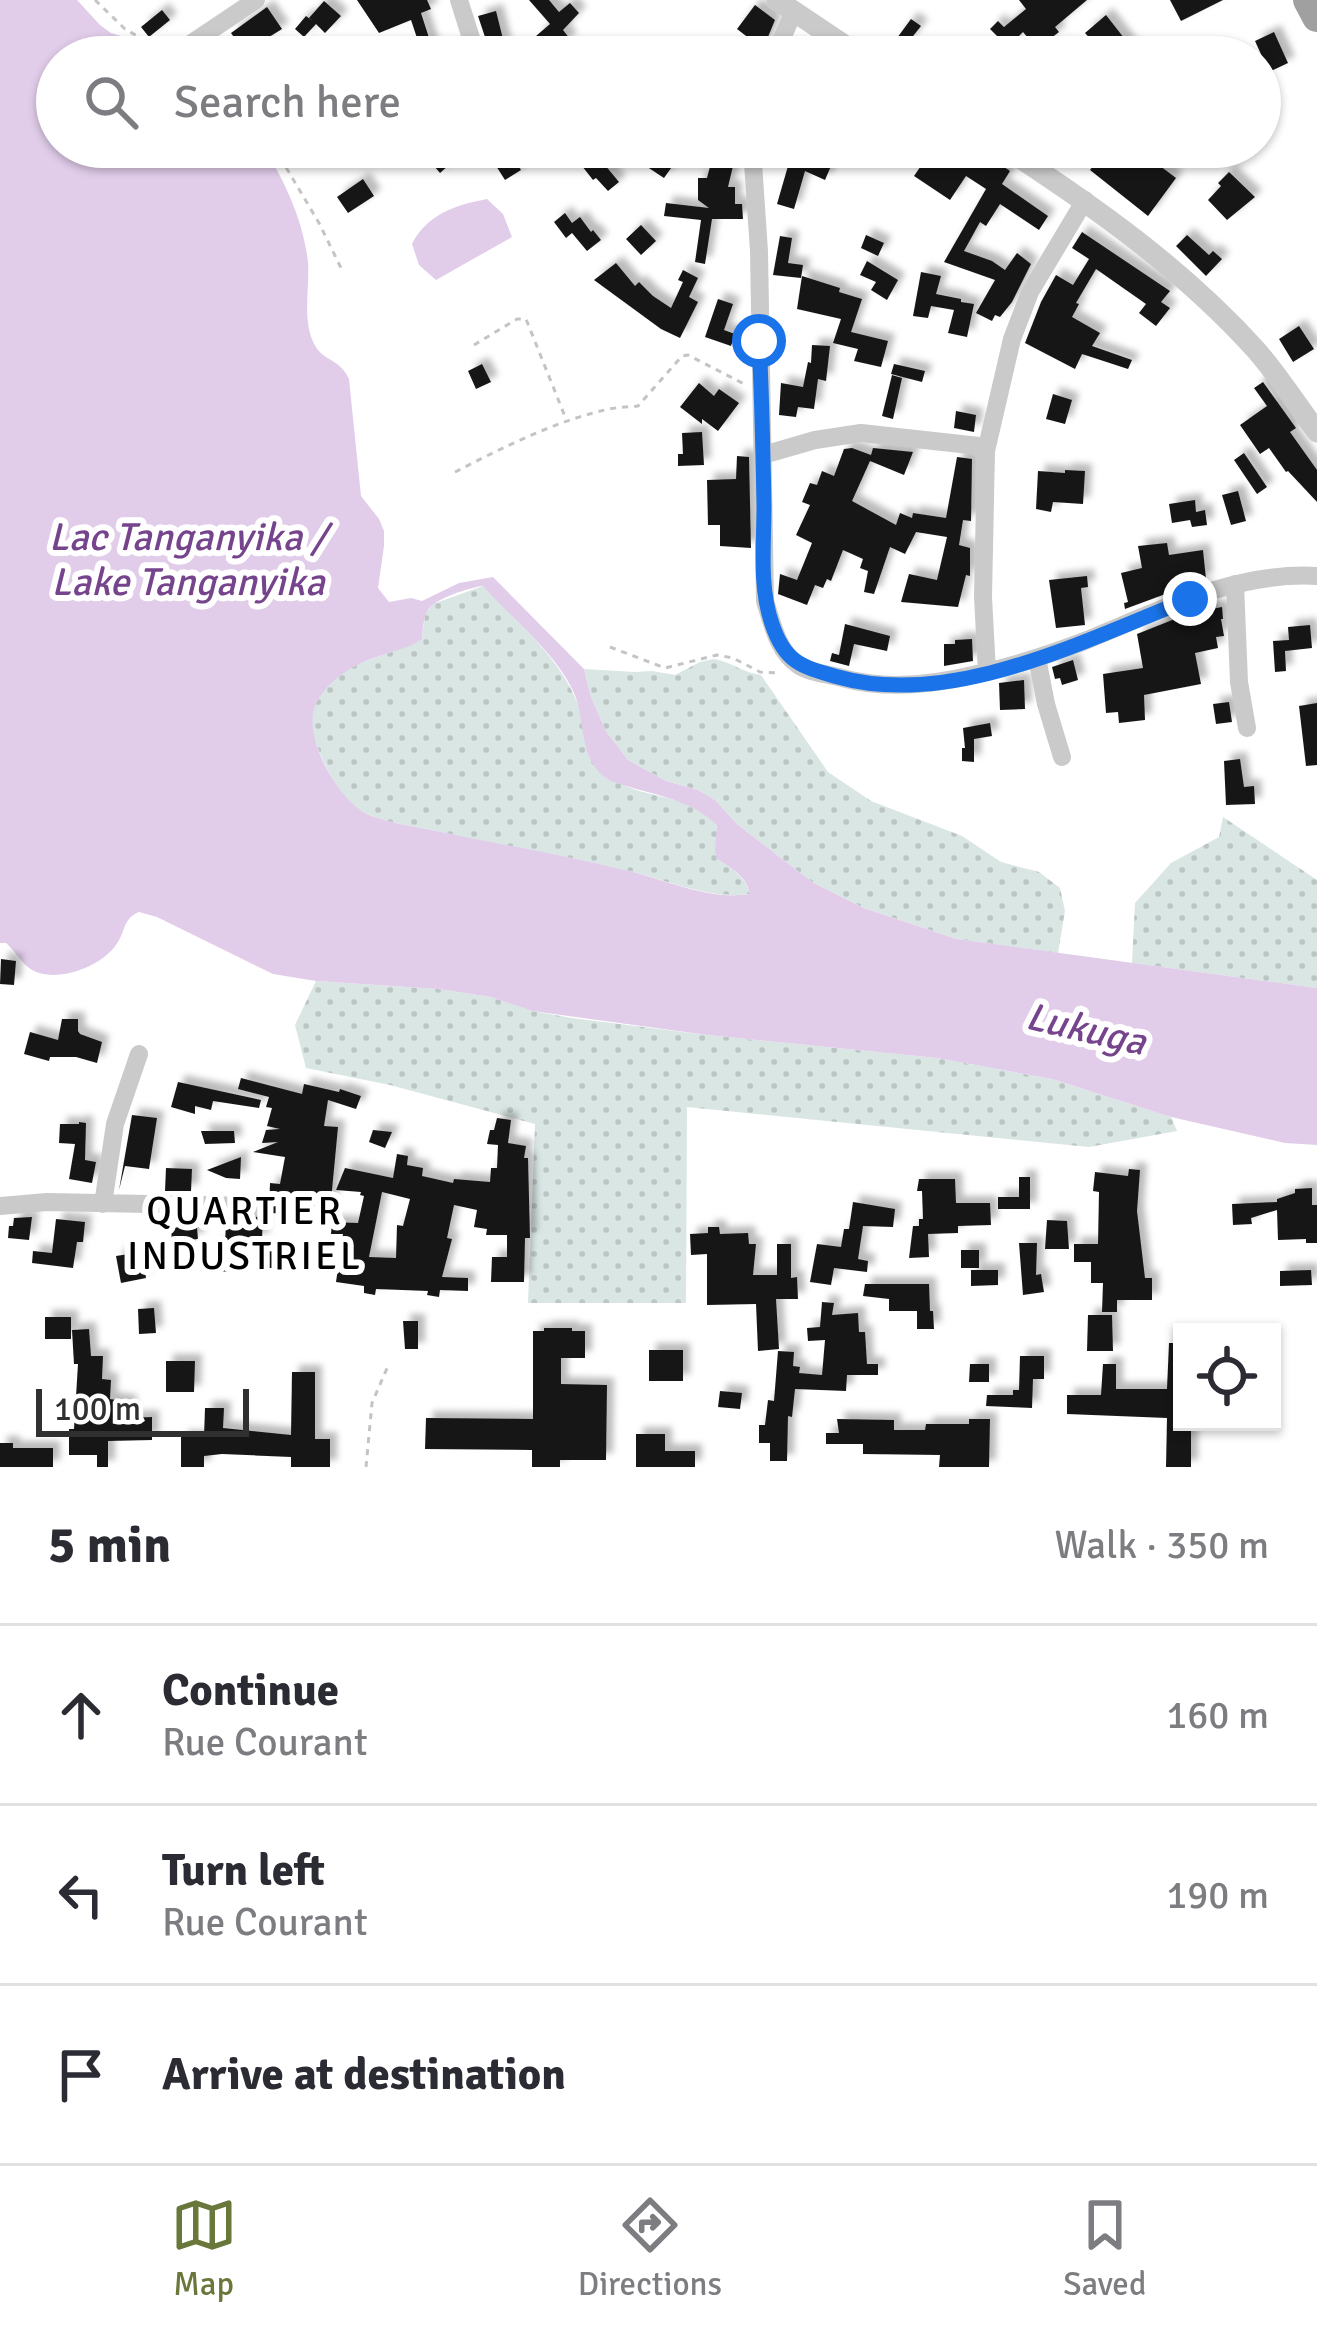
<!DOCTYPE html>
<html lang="en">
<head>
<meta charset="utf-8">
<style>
  body { margin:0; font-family:Signika,sans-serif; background:#f7f7f7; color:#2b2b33 }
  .controls { position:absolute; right:36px; bottom:36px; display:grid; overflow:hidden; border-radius:0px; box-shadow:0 3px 9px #0004 }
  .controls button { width:108px; height:108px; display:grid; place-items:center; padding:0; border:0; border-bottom:3px solid #e1e1e2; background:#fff; color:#2b2b33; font:60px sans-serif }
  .scale { position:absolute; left:36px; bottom:30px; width:213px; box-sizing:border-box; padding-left:12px; border:6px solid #303030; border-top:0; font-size:33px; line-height:42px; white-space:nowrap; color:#303030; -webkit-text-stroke:9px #fff; paint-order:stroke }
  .stop { position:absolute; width:36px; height:36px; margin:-27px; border:9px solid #1a73e8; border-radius:50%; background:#fff }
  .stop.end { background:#1a73e8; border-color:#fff; box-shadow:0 3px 12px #0008 }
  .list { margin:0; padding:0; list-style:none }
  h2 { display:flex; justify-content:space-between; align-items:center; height:156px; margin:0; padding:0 48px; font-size:51px }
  h2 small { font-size:39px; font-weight:400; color:#7c7c81 }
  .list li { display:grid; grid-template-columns:78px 1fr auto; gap:36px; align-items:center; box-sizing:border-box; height:180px; padding:0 48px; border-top:3px solid #e1e1e2 }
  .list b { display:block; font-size:45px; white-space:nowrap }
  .list p { margin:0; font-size:39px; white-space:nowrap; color:#7c7c81 }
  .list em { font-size:39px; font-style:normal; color:#7c7c81 }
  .icon { flex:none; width:66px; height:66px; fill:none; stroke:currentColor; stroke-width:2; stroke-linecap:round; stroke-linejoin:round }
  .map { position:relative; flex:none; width:1317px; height:1467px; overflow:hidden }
  .search { position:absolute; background:#fff; box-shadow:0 3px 9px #0004; left:36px; right:36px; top:36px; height:132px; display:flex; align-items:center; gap:30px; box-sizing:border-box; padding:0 42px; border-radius:66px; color:#7c7c81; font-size:45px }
  .sheet { height:696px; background:#fff }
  nav { display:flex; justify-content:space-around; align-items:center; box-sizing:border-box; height:168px; border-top:3px solid #e1e1e2; background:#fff; font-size:33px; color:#7c7c81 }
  nav a { display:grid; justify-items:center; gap:6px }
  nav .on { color:#69783a }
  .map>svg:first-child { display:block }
  .grass { fill:url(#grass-dots) }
  .water { fill:#e1cdea; fill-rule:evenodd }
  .building { fill:#171717; fill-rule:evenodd; filter:url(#shadow) }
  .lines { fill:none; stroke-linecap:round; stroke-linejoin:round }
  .path { stroke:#c4c4c4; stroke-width:3; stroke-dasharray:6 6; stroke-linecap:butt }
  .minor { stroke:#cacaca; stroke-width:18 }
  .tertiary { stroke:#cacaca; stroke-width:21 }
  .trunk { stroke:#a0a0a0; stroke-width:30 }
  .route { stroke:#1a73e8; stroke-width:15 }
  .labels { text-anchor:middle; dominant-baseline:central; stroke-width:12; stroke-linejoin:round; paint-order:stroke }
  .water-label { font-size:39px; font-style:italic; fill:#76448c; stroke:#fff }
  .neighbourhood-label { font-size:39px; letter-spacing:3px; fill:#000; stroke:#fff }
</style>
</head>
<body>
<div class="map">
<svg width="1317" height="1467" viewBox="0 0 1317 1467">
  <defs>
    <pattern id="grass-dots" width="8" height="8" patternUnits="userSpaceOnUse" patternTransform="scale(3)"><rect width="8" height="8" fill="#d9e6e4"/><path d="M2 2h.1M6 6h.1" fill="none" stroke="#bbc6c4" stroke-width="1.8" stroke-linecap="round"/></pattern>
    <filter id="shadow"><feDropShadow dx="7" dy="-7" stdDeviation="3" flood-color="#0004"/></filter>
  </defs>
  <rect width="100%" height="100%" fill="#fff"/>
  <path class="grass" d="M483 586C512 619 552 650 572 691 592 730 571 744 614 779 639 799 698 795 715 823 720 830 716 849 717 859 732 869 745 875 750 894 709 900 665 879 625 870 563 855 499 845 436 831 409 825 372 822 350 803 335 790 311 740 311 721 312 710 318 697 325 688 345 661 394 655 422 639L425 614 433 604Z
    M714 659C732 662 743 673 761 675L828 772 871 801 962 836 1001 862 1039 872 1060 888 1065 911 1058 953 957 939 864 908 812 882 737 824 715 800 698 790 666 781 628 760 606 731 591 697 584 669 635 672 652 671 675 675 700 662Z
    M1223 817 1317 880V988L1132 963 1135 903 1171 863 1219 837Z
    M316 981 438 989 491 997 532 1011 572 1018 707 1035 937 1058 1052 1079 1171 1117 1177 1131 1089 1147 687 1107 686 1303H528L535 1124 390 1085 306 1068 295 1025Z"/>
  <path class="water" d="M0 0H77L100 25 111 33 128 38 153 57H57V147H264C285 183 303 219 308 262 310 288 301 323 316 347 324 361 340 359 349 379L361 496 379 519 384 531V546L378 588 389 602 411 598 422 601 459 583 493 577 584 669 591 697 606 731 628 760 666 781 698 790 715 800 737 824 812 882 864 908 957 939 1317 988V1145L1285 1143 1171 1117 1052 1079 937 1058 707 1035 532 1011 491 997 438 989 316 981 273 974 157 917 139 912C123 919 126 929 118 942 104 966 57 984 32 970 22 964 15 951 6 943H0ZM483 586C512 620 555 651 574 693 585 719 579 750 599 772 608 782 621 784 633 788 661 796 697 803 717 826L715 851 717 859C732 869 746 875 750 894 709 901 664 879 625 870 563 855 499 844 436 831 414 826 386 823 365 813 337 798 301 734 316 704 328 679 354 664 380 656 395 650 408 649 422 639 423 631 423 617 428 610 434 599 471 587 483 586Z
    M487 199 503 214 512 237 436 280 419 265 412 244C427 214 456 205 487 199Z"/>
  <path class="building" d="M357 0H427L431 9 421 13 433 50 422 53 411 20 379 33Z
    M529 0H549L559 12 570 3 579 13 563 30 570 39 552 54 536 36 550 24Z
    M1019 0H1087L1055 27 1059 32 1037 49 1023 32 1008 47 990 29 998 21 1004 27 1026 9Z
    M1170 0H1223L1181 21Z
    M324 1 341 16 325 33 316 24 304 37 295 29 306 16 314 22 309 18Z
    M755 5 775 20 763 49 737 29Z
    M267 7 282 29 261 42 265 48 251 57H247L243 51 234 57H211L236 40 231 33Z
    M162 10 170 20 149 37 141 27Z
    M496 11 505 47 490 52 478 16Z
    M1106 15 1135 52 1128 57H1116L1106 43 1099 49 1085 33Z
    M911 19 921 26 906 45 897 38Z
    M1274 32 1288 63 1269 72 1255 41Z
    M418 147H450L458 157 440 173Z
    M506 147 521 170 505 180 491 158Z
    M567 147H590L619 182 608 191 596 178 593 180Z
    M617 147H686L664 178Z
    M715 147 737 149 728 187H735V204H742L743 219H712L705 264 695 262 701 220 664 216 666 203 709 208 698 200V178H707Z
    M784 147H805L834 159 825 180 805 171 794 209 777 204 788 166 779 164Z
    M912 147H934L964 168 976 151 987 159 988 156 1010 171 1002 184 1048 216 1039 230 1000 204 986 226 980 222 964 251 992 261 1005 270 1017 253 1031 264 1012 302 1000 317 995 315 992 321 976 313 995 280 944 262 986 189 966 176 950 200 914 176 927 157Z
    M1121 147H1135L1176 178 1148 216 1090 170 1099 158 1108 165Z
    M1229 172 1255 197 1227 220 1208 200 1221 186 1218 183Z
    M363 179 374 196 348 213 337 197Z
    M565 213 572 223 580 217 591 232 593 230 601 240 587 251 572 233 566 238 554 222Z
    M641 225 656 241 641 255 626 239Z
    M1082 232 1170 291 1161 302 1170 308 1156 326 1139 313 1146 304 1096 269 1076 303 1079 304 1072 317 1100 333 1092 346 1132 360 1128 369 1082 354 1075 369 1025 343 1041 302 1056 275 1073 285 1089 259 1072 248Z
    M866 235 884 243 878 256 861 248Z
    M1187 235 1209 255 1213 251 1222 259 1206 276 1176 246Z
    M780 236 792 238 788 263 803 265 801 278 773 275Z
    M867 261 898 280 887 300 871 290 876 282 860 275Z
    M616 263 635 286 639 282 653 296 671 308 683 282 678 280 683 270 698 278 689 297 698 302 680 338 661 329 594 280Z
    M921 272 941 276 936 294 961 299V302L974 304 967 337 948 333 954 310 931 306 928 318 913 316Z
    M802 276 840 288 839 292 862 299 851 332 888 341 881 367 854 361 858 349 833 343 841 319 797 309Z
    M718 299 733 304 724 330 735 334 731 346 705 337Z
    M1299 326 1314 349 1293 362 1279 339Z
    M812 345 830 346 826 381 818 379 814 409 798 407 796 417 779 415 781 383 803 387 808 362 811 363Z
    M482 364 491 382 476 389 468 371Z
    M894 364 925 371 922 382 891 374Z
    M892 375 902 378 893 419 882 416Z
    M1263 382 1296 428 1290 432 1317 470V502L1288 471 1286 472 1269 448 1260 454 1240 425 1267 406 1254 388Z
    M699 383 714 396 719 389 739 403 718 431 702 419V424L680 407Z
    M1053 394 1072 400 1065 424 1046 419Z
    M956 411 976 415 974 432 954 428Z
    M702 432 704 465 678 466V454H683L682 433Z
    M852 448 871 455 873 448 913 452 904 475 870 461 852 501 896 525 900 513 912 518 913 513 946 518 957 457 972 459 971 521 963 520 959 545 970 548V576L966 575 958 607 901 602 909 574 937 580 947 537 916 532 905 554 890 547 874 594 864 592 868 571 860 568 863 559 843 550 831 581 827 579 823 588 815 585 807 605 778 594 780 574 797 580 812 543 796 535 810 505 802 502 810 483 817 485 822 471 834 476 844 449Z
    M1244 453 1267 487 1257 494 1234 460Z
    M737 456 749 457 751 548 720 546V525H708L707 480 736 479Z
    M1065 470 1085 471 1083 504 1053 502 1051 512 1036 509 1038 471 1065 473Z
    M1238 491 1246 521 1231 525 1222 495Z
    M1195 500 1196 512 1205 510 1207 525 1192 527 1190 520 1172 523 1169 504Z
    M1167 543 1169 555 1203 550 1206 579 1125 609 1124 603 1128 602 1121 573 1142 568 1138 546Z
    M1087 576 1088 587 1081 588 1085 625 1056 628 1049 580Z
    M1222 607 1223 619H1221L1224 636 1216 637 1218 648 1195 653 1201 684 1144 695 1145 720 1119 723 1118 712 1106 713 1103 674 1143 668 1137 634 1190 613Z
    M845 624 890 636 887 651 854 644 849 666 830 661 832 653 839 655Z
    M1310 625 1312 648 1285 651 1286 671 1275 672 1273 641 1289 640 1288 627Z
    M972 639 973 661 944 666V644H955V640Z
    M1073 660 1078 680 1062 685 1060 678 1055 679 1052 667Z
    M1024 680 1025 709 1000 710 999 683Z
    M1229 702 1232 722 1216 724 1213 704Z
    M1317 703V765L1306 766 1299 706Z
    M990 723 992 736 974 739V762L962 761V748H965L963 728Z
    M1240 759 1244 787 1254 786 1255 804 1226 805 1224 761Z
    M1 959 16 961 14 985 0 984Z
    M62 1019H78V1031L80 1034 102 1042 97 1063 76 1057H50L49 1061 24 1054 30 1032 58 1040Z
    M241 1078 302 1094 304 1084 339 1092 340 1089 361 1096 356 1109 328 1100 324 1126 338 1127 330 1211 290 1209V1214L269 1213 270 1183 280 1184 285 1157 253 1152 278 1142 262 1143 266 1130 280 1129 267 1126 272 1108 266 1107 269 1097 238 1089Z
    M178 1082 261 1100 259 1108 213 1101 211 1110 195 1106V1114L171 1107Z
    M132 1115 157 1118 149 1169 125 1166 119 1190Z
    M497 1118 511 1120 508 1143 526 1146 524 1158H528L530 1238H525L524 1282H491L492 1257H507V1235H486L487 1229 474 1227 477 1210 454 1205 447 1238 452 1239 442 1277 468 1278V1291L440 1290 439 1297 427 1295 428 1291 376 1289 375 1295 364 1293V1286L336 1282 343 1234H331L332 1222 358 1223 364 1196 360 1195 361 1192 336 1190 345 1168 393 1178 397 1154 408 1156 407 1165 423 1168 422 1176 453 1183 454 1179 490 1182 491 1168H497L498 1145 487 1144 490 1130H494ZM382 1192 410 1199 403 1226 397 1225 396 1258 369 1257Z
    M79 1122 86 1123 85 1160 96 1162 92 1183 69 1179 75 1144 59 1143 60 1124H79Z
    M373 1130 392 1132 385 1148 369 1142Z
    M201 1131H234L235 1143 205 1144Z
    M241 1157 240 1179 226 1178 207 1170Z
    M166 1168 192 1169 191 1191H165Z
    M1129 1169 1140 1170 1137 1211 1145 1278H1152V1300H1117V1312H1102L1103 1283H1091V1262H1074V1244H1098L1099 1192 1093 1191 1095 1172 1128 1176Z
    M1019 1177H1030V1209H998V1197H1019Z
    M919 1179H955L956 1203H990L991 1225 958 1226V1233L928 1234 929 1257 909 1258 913 1226H919V1219H923L922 1191H917Z
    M1312 1188V1205H1317V1243H1306V1239L1278 1240 1277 1210 1251 1218 1252 1224 1233 1225 1232 1204 1277 1202V1199L1295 1193V1189Z
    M853 1202 895 1209 893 1227 863 1226 858 1259 868 1261 867 1272 834 1268 831 1285 810 1282 817 1244 841 1247 844 1229H849Z
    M263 1214 262 1240 240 1239 238 1272 212 1271 214 1246 225 1247 226 1219H252Z
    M32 1217 29 1240 8 1238 9 1226H13L14 1218Z
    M56 1219 85 1222 83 1242H77L73 1268 32 1263 33 1251 52 1253Z
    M1047 1220 1067 1221 1069 1249H1045Z
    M189 1224V1229L197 1228 198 1239 188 1240 187 1261H181L179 1242H172L171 1229Z
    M708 1227H719L720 1234 748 1233 749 1244H756L753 1275H777V1244H791V1278L797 1277 798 1299H776L779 1349 758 1351 756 1304 707 1305V1254L691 1255 690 1234 708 1233Z
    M1019 1243H1037L1036 1275 1041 1274 1044 1292 1023 1295Z
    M264 1250H281L280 1268H263Z
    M961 1250H979V1268H961Z
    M142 1252 146 1278 121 1283 116 1256Z
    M971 1270H998V1285L971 1286Z
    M1311 1270 1312 1285 1280 1286V1271Z
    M865 1284H929L930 1311H933L934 1329H917V1311H889V1299L863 1296Z
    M822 1302 834 1303 832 1315 858 1313 859 1332H865L867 1364H878V1375H847L846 1391 795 1389 792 1417 788 1416 787 1461H770V1443H759V1425H765L768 1400 774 1401 778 1351 794 1352 793 1366 800 1367 799 1373 822 1375 825 1340 808 1341 807 1328 820 1327Z
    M154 1308 156 1333 139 1334 138 1309Z
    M1088 1315H1112L1113 1351H1087Z
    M45 1317H71V1339H45Z
    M403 1321H418V1349H405Z
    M544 1328H572V1331H585V1358H561V1384L607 1385 606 1460H560V1467H532V1450L425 1449 426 1418 533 1419V1331H544Z
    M89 1329 91 1356H103L102 1379 111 1380 110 1399 130 1402 129 1418 152 1417V1440L108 1441V1467H97V1455H69V1429H74L78 1364H74L72 1330Z
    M1169 1343H1182L1179 1391H1182V1422H1191V1467H1166L1167 1418 1067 1414V1395H1101L1103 1364H1116V1389H1167Z
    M649 1350H683V1381H649Z
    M1020 1356H1044V1379H1033L1032 1408 986 1406 987 1395H1013V1390H1019Z
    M166 1361H195L194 1392H166Z
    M970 1364H989V1382H969Z
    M292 1372H315V1439H330V1467H291V1457L222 1454 204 1456V1467H181V1437H204L205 1408H224L223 1428 291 1435Z
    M720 1391 742 1393 740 1409 718 1407Z
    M837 1419 894 1420V1430H925L926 1424H969V1419H990L989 1467H939L940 1455 863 1454V1444H826V1433H839Z
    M636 1434H665V1451H695V1467H636Z
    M0 1443H13V1448H53V1467H0Z"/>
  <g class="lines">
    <path class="path" d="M95 0 125 29 160 49
      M274 147 319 223 343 272
      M474 345 517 319H526L566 419
      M455 472C504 447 555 421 609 409 619 407 629 407 638 406L682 356 688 355 746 385
      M610 647 665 668 717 655 733 658 760 672 780 673
      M366 1467 372 1403 388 1366"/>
    <path class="minor" d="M459 0 477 57
      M171 57 256 0
      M774 57 793 13
      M754 147 753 163 759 251 765 601C772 623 778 652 798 665 809 673 829 674 842 678 886 690 933 685 977 674 1013 666 1048 655 1082 642 1156 612 1235 571 1317 576
      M986 451 1012 339 1030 292 1085 200
      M763 455 815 440 861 433 979 446 986 451 983 597 987 672
      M1235 584 1239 682 1247 728
      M1037 658 1046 704 1062 757
      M103 1204 115 1124 139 1054
      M0 1206 47 1202 251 1206"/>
    <path class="tertiary" d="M777 0 862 57
      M1003 147C1094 206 1183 269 1256 350 1278 375 1297 405 1317 432"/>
    <path class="trunk" d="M1308 0 1317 17"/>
  </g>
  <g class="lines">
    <path class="route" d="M759 341C762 396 763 451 764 506 764 546 759 586 772 624 785 663 802 667 838 677 952 709 1085 640 1190 599"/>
  </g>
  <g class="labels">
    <g class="water-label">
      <text x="188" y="537">Lac Tanganyika /<tspan x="188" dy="45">Lake Tanganyika</tspan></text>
      <text transform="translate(1086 1029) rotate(13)">Lukuga</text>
    </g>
    <g class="neighbourhood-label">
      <text x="245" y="1211">QUARTIER<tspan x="245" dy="45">INDUSTRIEL</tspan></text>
    </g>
  </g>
</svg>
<div class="controls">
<button><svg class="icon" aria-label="locate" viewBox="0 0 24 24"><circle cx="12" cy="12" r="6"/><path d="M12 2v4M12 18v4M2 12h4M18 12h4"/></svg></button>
</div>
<div class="scale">100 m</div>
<div class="stop" style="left:759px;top:341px"></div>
<div class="stop end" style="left:1190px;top:599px"></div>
<div class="search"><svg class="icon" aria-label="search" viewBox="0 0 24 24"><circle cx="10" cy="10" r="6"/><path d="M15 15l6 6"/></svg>Search here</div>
</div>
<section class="sheet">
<h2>5 min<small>Walk · 350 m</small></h2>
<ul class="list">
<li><svg class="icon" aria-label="ahead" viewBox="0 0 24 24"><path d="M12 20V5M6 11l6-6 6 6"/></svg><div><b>Continue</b><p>Rue Courant</p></div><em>160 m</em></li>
<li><svg class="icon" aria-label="left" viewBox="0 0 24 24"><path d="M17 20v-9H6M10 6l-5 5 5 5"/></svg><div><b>Turn left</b><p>Rue Courant</p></div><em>190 m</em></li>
<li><svg class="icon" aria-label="arrive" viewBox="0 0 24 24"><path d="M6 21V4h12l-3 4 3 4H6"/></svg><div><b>Arrive at destination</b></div></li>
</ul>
</section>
<nav>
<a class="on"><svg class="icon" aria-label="map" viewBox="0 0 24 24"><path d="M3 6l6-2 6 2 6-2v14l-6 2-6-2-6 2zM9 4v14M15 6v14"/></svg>Map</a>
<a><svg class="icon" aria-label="directions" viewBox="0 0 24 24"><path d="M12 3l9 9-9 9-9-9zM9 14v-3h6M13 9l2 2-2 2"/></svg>Directions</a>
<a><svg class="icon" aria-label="saved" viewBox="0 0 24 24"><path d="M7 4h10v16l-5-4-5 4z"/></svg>Saved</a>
</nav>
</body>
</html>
